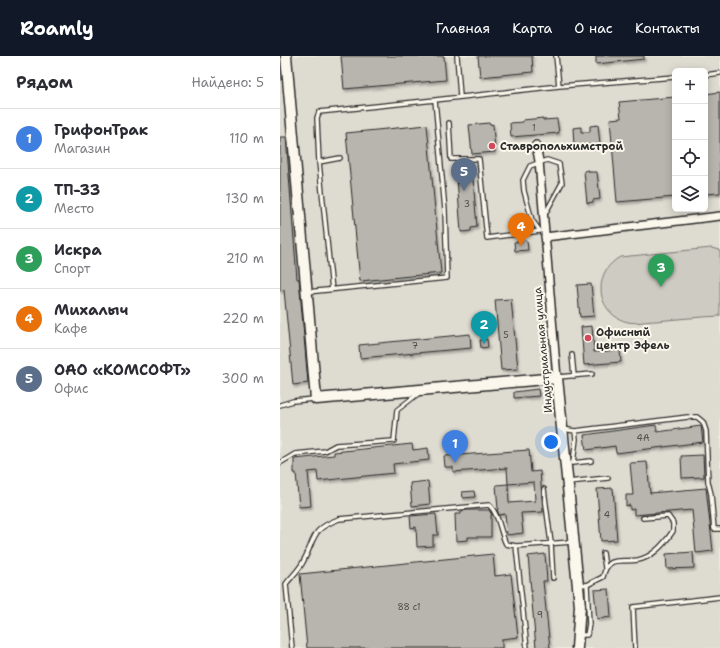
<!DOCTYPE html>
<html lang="ru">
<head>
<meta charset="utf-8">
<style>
  body { margin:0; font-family:"Shantell Sans",sans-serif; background:#f2f2f3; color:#2b2b33 }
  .controls { position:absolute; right:12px; top:12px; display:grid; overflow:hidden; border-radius:6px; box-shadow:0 2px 10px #0003 }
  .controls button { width:36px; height:36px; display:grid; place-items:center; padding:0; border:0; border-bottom:1px solid #e1e1e2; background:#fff; color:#2b2b33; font:20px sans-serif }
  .you { position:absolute; left:271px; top:386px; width:14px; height:14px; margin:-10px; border:3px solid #fff; border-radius:50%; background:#1a73e8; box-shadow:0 0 0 6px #1a73e833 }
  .badge { display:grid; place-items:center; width:26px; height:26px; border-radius:50%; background:#111827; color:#fff; font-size:13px; font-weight:700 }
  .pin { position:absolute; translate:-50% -33px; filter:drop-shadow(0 1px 2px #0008) }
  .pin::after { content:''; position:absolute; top:21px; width:14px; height:12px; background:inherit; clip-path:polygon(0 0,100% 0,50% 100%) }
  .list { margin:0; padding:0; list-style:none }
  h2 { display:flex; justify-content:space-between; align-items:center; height:52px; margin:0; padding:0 16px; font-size:17px }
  h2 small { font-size:13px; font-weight:400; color:#7c7c81 }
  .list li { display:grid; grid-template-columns:26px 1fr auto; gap:12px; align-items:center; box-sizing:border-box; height:60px; padding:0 16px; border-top:1px solid #e1e1e2 }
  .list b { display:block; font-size:15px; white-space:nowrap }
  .list p { margin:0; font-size:13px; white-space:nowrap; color:#7c7c81 }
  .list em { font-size:13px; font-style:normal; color:#7c7c81 }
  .icon { flex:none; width:22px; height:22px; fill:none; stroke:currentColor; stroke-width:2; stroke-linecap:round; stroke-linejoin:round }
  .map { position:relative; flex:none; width:440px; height:592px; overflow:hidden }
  header { display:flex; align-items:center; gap:24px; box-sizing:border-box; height:56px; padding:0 20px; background:#111827; color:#fff }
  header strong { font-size:19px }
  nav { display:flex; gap:22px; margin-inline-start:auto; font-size:14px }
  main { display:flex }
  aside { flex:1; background:#fff }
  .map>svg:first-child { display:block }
  .built { fill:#dedbd1; fill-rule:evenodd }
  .green { fill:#cecbc2; stroke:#7c7b76 }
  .building { fill:#b8b5ae; stroke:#2b2b2b; fill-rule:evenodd; filter:url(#shadow) }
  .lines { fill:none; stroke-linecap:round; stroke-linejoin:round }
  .lane-casing { stroke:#2b2b2b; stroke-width:6 }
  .street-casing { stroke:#2b2b2b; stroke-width:10 }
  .secondary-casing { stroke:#2b2b2b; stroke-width:13 }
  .lane { stroke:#fbf7ec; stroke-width:3.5 }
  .street { stroke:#fbf7ec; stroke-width:7 }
  .secondary { stroke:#fbf7ec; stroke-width:10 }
  .poi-dot { fill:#d1495b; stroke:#fbf7ec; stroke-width:1.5 }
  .labels { text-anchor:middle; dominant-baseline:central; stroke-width:4; stroke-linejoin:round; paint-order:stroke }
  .number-label { font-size:9px; fill:#4e4e4c }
  .poi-label { font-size:11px; font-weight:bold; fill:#2b2b2b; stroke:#fbf7ec; text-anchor:start }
  .street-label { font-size:11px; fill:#2b2b2b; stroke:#fbf7ec }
</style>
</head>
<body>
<header>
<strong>Roamly</strong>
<nav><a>Главная</a><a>Карта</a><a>О нас</a><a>Контакты</a></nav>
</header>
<main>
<aside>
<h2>Рядом<small>Найдено: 5</small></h2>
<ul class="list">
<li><span class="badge" style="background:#3f7fe0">1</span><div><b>ГрифонТрак</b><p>Магазин</p></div><em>110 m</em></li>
<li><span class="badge" style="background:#0f9aa8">2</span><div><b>ТП-33</b><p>Место</p></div><em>130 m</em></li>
<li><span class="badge" style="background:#2e9e5b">3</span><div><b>Искра</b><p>Спорт</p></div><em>210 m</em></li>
<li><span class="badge" style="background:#e8710a">4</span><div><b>Михалыч</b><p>Кафе</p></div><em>220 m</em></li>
<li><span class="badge" style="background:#5c6f8a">5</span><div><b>ОАО «КОМСОФТ»</b><p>Офис</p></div><em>300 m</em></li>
</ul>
</aside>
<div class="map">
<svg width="440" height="592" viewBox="0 0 440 592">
  <defs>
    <filter id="shadow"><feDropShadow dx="1.5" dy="2.5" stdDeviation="1" flood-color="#0004"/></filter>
  </defs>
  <rect width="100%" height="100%" fill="#eeebe0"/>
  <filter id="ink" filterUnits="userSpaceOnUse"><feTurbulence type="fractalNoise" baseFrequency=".025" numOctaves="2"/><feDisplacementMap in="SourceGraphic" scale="8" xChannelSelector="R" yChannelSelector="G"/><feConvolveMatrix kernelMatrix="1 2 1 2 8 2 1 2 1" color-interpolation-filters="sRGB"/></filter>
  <g filter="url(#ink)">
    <path class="built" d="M0 0H440V592H0ZM395 15H425V153H395Z"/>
    <path class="green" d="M431 192 440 194V260C419 261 397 263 376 265 367 265 356 268 348 266 333 263 321 249 321 233 321 218 328 208 340 201Z"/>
    <path class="building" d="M61 0H164L166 24 64 33Z
      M198 0H252L253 16 200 21Z
      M316 0H364V3L316 8Z
      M440 36V137L425 138V38Z
      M395 41V141L337 146 330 63 341 62 339 46Z
      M263 62V64L277 63 279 77 231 81 230 67 243 66V64Z
      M209 67 210 69 213 68 215 96 192 98 189 69Z
      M147 69 161 217 80 225 66 77Z
      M318 69 320 88 294 90 293 72 301 71V76H310V70Z
      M0 81H6L17 223H19L28 327 13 329 4 234 0 235Z
      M309 114V116H317L320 143 313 144V146L307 147 304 115Z
      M185 121V124L193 123 197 171 191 172V175L181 176 177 122Z
      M247 185 248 194 235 195 234 186Z
      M311 228 314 260 300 261 297 229Z
      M231 243 238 313 221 314 215 244Z
      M312 270 314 296 340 294 341 306 304 309 301 271Z
      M190 278 191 292 80 302 79 289Z
      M207 283 208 291 201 292 200 284Z
      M258 333 259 340 234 342V336Z
      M376 369 377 376 421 370 423 386 336 397 335 390 306 394 304 379Z
      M132 388 133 394 148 392 149 404 113 408 114 417 38 425 37 415 28 416 31 450 19 451 16 417H14V403L54 399V396Z
      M249 394 251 416 260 415 263 456 241 457 243 477 227 479 225 458 219 459 217 453H218L216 429 228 428 227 412 173 416V411H165L164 400ZM254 426 255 445 229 447 228 428Z
      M423 399 424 421 402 422 401 400Z
      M367 406 370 437 426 432 433 495 416 497 412 454 354 459V453L350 454V449L346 450V439H353L350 407Z
      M148 425 150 448 132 450 130 427Z
      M333 432 337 484 321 485 317 433Z
      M194 435 195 441 183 442 182 436Z
      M187 454H209L212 459H211V481H188V484L176 485 175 458H181V455Z
      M156 458 158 479H153V490L137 491 136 471 131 472 130 460Z
      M413 496 414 512 387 513 386 498Z
      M213 498 215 520 231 518 238 581 222 583V592H27L20 518Z
      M265 498 267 525H263L270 592H256L248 500Z
      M329 533 331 561 317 563 314 534Z"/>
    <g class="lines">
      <g class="lane-casing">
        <path id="lane" d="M177 0 180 40
          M425 19 440 17
          M279 30 395 21
          M169 67 171 103H199L207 182 260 175
          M39 106 37 62 39 56 155 44
          M260 175 252 164 244 135 243 124 250 110 267 104 279 108 282 127 265 158
          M52 234 39 106 60 102
          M27 236 167 222 165 154 155 44 279 30 276 0
          M292 299 294 320
          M278 321 312 318
          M0 349 13 345 34 343
          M283 373 295 375 408 361H417L423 366 426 375 428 426 431 438 434 473H440
          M0 407 15 398 45 395 56 389 114 385 117 354 139 337
          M292 407 311 405
          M293 407 296 383 295 375
          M288 426 328 422
          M264 433 271 487 273 522
          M236 490 247 592
          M323 497 325 512
          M299 528 307 529 323 521C328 498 341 507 358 504 373 501 385 487 393 475V467L388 460 363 462
          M299 579H307L309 568 307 529
          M12 592 6 528C11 521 19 514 23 506 36 483 29 474 59 463L209 449C219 458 220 476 226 488L236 490 292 486
          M355 592 353 551 440 541"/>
      </g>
      <g class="street-casing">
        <path id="street" d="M256 89 259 105 277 322
          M265 181 440 160"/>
      </g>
      <g class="secondary-casing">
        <path id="secondary" d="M6 0 36 343 277 322 300 550 297 592"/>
      </g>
      <use href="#lane" class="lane"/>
      <use href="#street" class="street"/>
      <use href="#secondary" class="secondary"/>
    </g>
  </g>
  <g class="poi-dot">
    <circle cx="212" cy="90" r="4"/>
    <circle cx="308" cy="282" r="4"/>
  </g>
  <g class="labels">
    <g class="number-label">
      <text x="254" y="72">1</text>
      <text x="187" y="148">3</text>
      <text x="226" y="279">5</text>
      <text x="135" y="290">7</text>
      <text x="363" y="382">4А</text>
      <text x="327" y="459">4</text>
      <text x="129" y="551">88 с1</text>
      <text x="260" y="559">9</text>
    </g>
    <g class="poi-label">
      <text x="220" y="90">Ставропольхимстрой</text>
      <text x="316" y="276">Офисный<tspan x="316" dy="13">центр Эфель</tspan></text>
    </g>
    <g class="street-label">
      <text transform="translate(263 294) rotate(-95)">Индустриальная улица</text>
    </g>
  </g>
</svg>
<div class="controls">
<button>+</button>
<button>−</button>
<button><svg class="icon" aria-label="locate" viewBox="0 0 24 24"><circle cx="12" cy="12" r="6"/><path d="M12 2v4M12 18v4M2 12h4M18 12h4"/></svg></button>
<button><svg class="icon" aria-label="layers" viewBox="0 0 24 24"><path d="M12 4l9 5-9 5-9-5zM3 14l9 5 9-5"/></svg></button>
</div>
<div class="you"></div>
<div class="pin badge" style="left:175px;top:407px;background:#3f7fe0">1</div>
<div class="pin badge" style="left:204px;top:288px;background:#0f9aa8">2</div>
<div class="pin badge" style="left:381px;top:231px;background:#2e9e5b">3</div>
<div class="pin badge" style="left:241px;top:190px;background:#e8710a">4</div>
<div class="pin badge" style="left:184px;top:135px;background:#5c6f8a">5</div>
</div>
</main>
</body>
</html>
